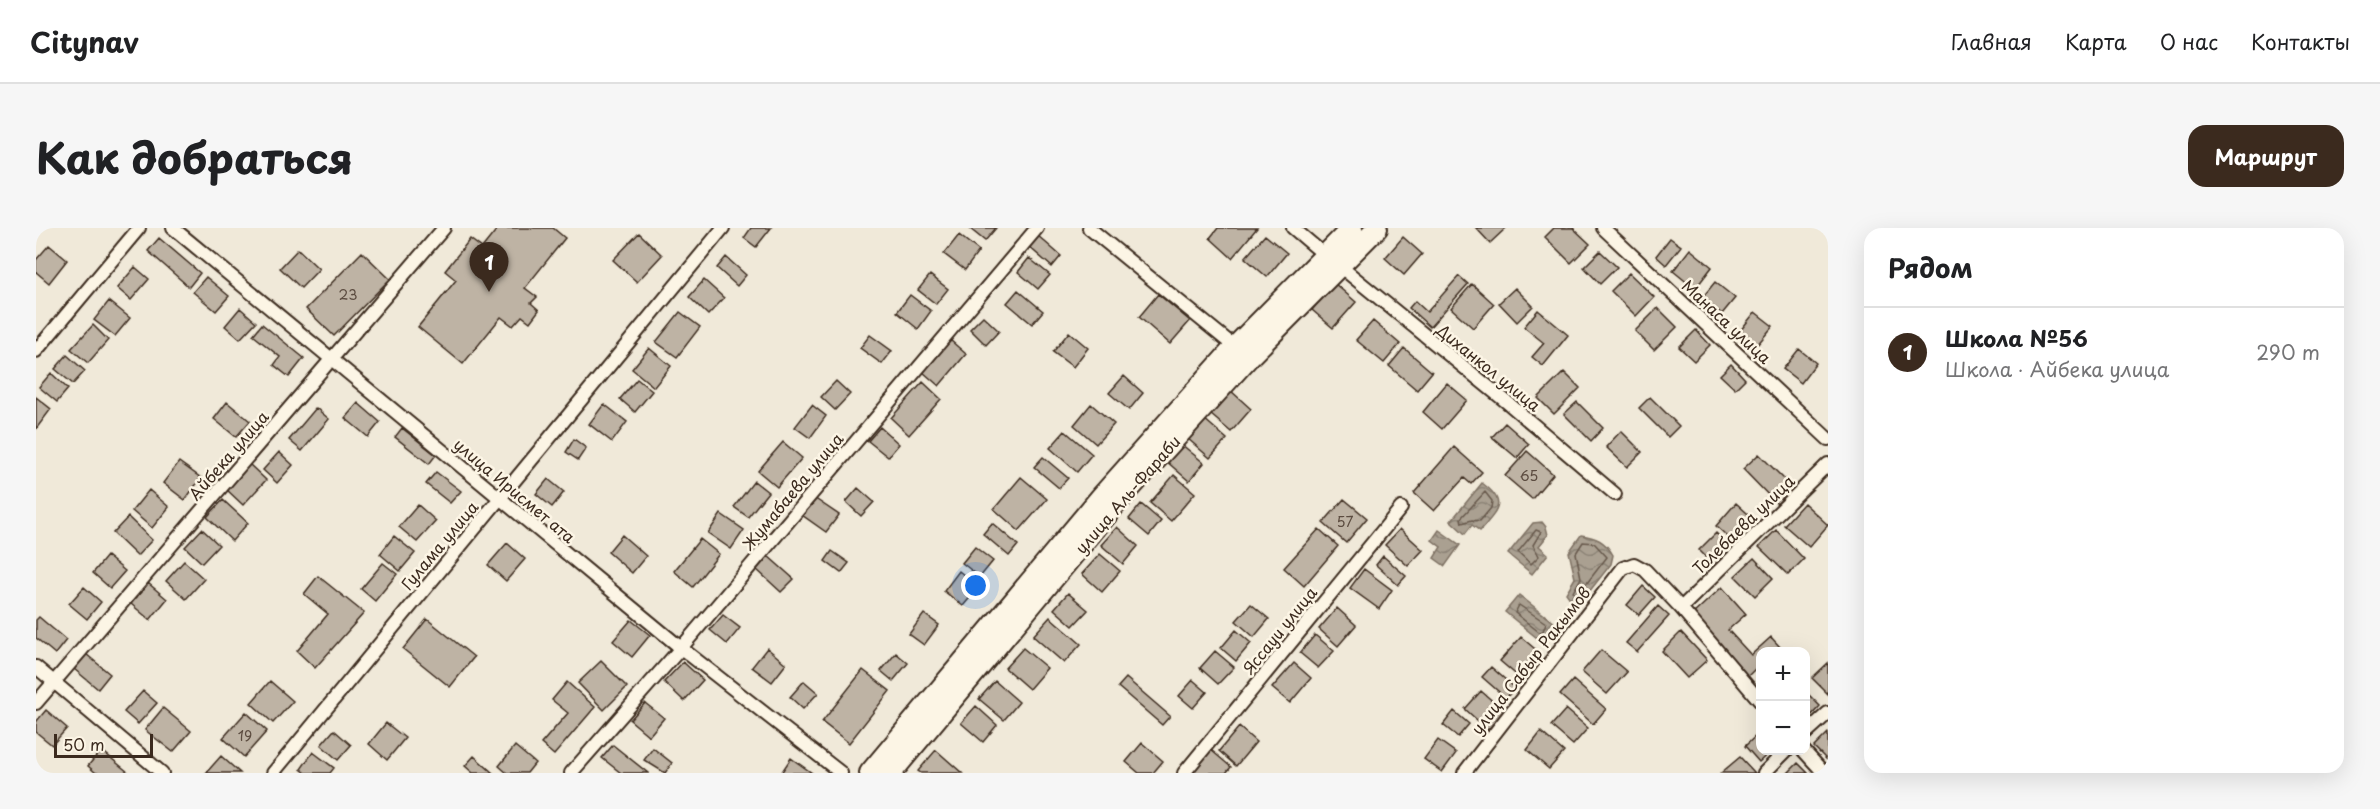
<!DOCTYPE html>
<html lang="ru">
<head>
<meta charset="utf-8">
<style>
  body { margin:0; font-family:"Playpen Sans",sans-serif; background:#f6f6f6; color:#202124 }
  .controls { position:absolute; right:18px; bottom:18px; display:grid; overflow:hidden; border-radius:12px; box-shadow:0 6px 24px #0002 }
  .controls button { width:54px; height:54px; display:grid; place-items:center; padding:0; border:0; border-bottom:2px solid #e0e0e0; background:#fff; color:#202124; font:30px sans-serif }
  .scale { position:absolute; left:18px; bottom:15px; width:99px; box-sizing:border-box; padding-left:6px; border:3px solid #3b2a1e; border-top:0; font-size:16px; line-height:21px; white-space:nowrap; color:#3b2a1e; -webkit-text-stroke:4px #fcf5e5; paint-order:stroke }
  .you { position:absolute; left:940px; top:358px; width:21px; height:21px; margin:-15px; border:4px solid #fff; border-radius:50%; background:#1a73e8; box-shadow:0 0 0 9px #1a73e833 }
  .badge { display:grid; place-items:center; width:39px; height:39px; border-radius:50%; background:#3b2a1e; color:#fff; font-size:20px; font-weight:700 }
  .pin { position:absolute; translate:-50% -50px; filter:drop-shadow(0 2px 3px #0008) }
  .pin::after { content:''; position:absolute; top:32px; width:21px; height:18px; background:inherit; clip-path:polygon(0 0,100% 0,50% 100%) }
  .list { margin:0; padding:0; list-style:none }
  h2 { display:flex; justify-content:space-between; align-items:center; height:78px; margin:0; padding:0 24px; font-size:26px }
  h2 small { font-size:20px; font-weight:400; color:#757577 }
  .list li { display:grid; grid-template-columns:39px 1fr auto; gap:18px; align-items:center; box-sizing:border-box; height:90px; padding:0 24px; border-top:2px solid #e0e0e0 }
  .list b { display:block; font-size:22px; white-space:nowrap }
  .list p { margin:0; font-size:20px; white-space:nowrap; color:#757577 }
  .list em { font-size:20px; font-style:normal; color:#757577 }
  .map { position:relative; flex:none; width:1792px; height:545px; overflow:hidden; border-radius:18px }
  header { display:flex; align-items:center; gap:36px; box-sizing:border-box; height:84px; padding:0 30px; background:#fff; border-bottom:2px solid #e0e0e0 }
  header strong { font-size:28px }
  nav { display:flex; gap:33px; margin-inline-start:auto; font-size:21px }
  .intro { display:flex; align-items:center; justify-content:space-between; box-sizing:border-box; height:144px; padding:0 36px }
  h1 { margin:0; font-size:42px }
  .button { padding:15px 27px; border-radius:18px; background:#3b2a1e; color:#fff; font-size:21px; font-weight:700 }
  main { display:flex; gap:36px; padding:0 36px }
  aside { flex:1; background:#fff; border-radius:18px; box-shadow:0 6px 24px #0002 }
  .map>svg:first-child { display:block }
  .water { fill:url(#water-waves); stroke:#7e7163; stroke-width:1.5 }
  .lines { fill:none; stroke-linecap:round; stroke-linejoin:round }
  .shore { stroke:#67594c; stroke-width:1.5 }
  .building { fill:#beb3a4; stroke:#3b2a1e; stroke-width:1.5 }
  .street-casing { stroke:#3b2a1e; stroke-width:16 }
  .primary-casing { stroke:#3b2a1e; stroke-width:24 }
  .street { stroke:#fcf5e5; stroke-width:12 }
  .primary { stroke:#fcf5e5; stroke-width:20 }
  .labels { text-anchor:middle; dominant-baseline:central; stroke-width:5; stroke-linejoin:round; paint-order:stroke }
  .number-label { font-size:14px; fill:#5c4c40 }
  .street-label { font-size:16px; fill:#3b2a1e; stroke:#fcf5e5 }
</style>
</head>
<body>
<header>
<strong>Citynav</strong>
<nav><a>Главная</a><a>Карта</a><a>О нас</a><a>Контакты</a></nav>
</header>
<div class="intro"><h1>Как добраться</h1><a class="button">Маршрут</a></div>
<main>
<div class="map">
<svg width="1792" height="545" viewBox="0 0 1792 545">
  <defs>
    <pattern id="water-waves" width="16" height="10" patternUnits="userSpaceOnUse" patternTransform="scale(1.5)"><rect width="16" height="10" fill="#aaa091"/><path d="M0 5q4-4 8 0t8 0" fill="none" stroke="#8c8376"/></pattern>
  </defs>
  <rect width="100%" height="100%" fill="#f0e9d9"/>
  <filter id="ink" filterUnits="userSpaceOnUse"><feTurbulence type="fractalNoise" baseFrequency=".0167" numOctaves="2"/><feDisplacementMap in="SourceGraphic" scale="12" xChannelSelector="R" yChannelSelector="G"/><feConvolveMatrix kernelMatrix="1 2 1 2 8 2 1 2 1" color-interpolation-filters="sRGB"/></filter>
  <g filter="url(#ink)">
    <path class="water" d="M1446 255C1472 274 1462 282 1444 303L1436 297 1429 306 1415 293Z
      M1506 294 1510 299 1512 307 1503 318 1512 326 1496 346 1472 326 1497 295Z
      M1403 302 1424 317 1409 338 1398 330 1405 319 1396 312Z
      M1545 307C1560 309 1569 313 1577 327L1575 336 1545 374 1538 376 1530 365 1539 350 1533 324Z
      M1483 367 1520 396 1506 414 1469 384Z"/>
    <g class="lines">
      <path class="shore" d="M1449 264 1456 273 1455 280 1444 293 1436 292 1426 295 1425 290Z
        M1500 302 1505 304 1497 317 1503 328 1495 336 1482 324Z
        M1547 314 1558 315 1571 329 1541 368 1537 364 1545 350 1540 325Z
        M1483 377 1510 395 1507 403 1503 404 1479 385Z"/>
    </g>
    <path class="building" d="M462 0H517L529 10 489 60 501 69 495 75 503 82 494 94 486 88 477 98 465 89 427 136 382 99 420 52 409 43 434 11 446 20Z
      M715 0H735L720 19 708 10Z
      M933 0H960L949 13Z
      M1182 0H1221L1196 30 1174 10Z
      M1440 0H1470L1454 15Z
      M1518 0H1537L1554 16 1535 35 1509 9Z
      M603 5 626 27 601 54 577 32Z
      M923 7 943 23 929 42 908 26Z
      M1001 7 1025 28 1016 39 991 17Z
      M1229 7 1251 25 1231 49 1209 30Z
      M1367 9 1386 26 1368 47 1349 30Z
      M123 10 164 45 153 59 112 23Z
      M1634 10 1645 18 1630 37 1620 28Z
      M13 17 31 32 13 55 0 44V32Z
      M262 21 283 41 265 60 244 40Z
      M1654 21 1676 39 1659 61 1637 43Z
      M1564 23 1581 39 1564 56 1548 39Z
      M326 24 354 51 298 108 270 81Z
      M690 29 710 47 701 58 681 40Z
      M993 30 1014 47 1002 61 982 44Z
      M99 39 113 51 95 72 81 60Z
      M1593 45 1618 69 1600 88 1575 63Z
      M894 47 912 61 900 76 882 62Z
      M1423 48 1432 56 1394 99 1373 80 1379 73 1391 84Z
      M170 49 193 68 180 83 157 64Z
      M668 52 688 70 672 87 653 69Z
      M1679 54 1699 70 1686 86 1666 70Z
      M1298 55 1320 74 1297 100 1276 82Z
      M1436 56 1458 76 1437 100 1415 80Z
      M1479 60 1497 78 1481 94 1463 75Z
      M982 62 1007 83 996 96 971 75Z
      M1122 66 1154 93 1134 116 1103 89Z
      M874 67 895 83 882 101 861 84Z
      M73 73 94 90 79 108 58 92Z
      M204 80 220 94 204 111 189 98Z
      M1622 80 1641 99 1618 122 1599 103Z
      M1502 82 1532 107 1507 138 1496 129 1508 115 1488 99Z
      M644 84 664 99 641 129 620 114Z
      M1719 84 1737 98 1721 117 1704 103Z
      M947 88 963 103 950 117 934 101Z
      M1337 93 1364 116 1348 135 1320 112Z
      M226 96 268 130 253 149 238 137 244 129 217 107Z
      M57 97 72 112 52 135 35 121Z
      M1660 102 1674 117 1658 133 1643 119Z
      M1033 104 1052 120 1037 139 1017 124Z
      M834 107 856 123 846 136 824 120Z
      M914 112 930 126 903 158 887 144Z
      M613 120 635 138 618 159 596 141Z
      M1368 120 1396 144 1381 162 1353 138Z
      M1763 121 1780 135 1765 155 1747 141Z
      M31 127 49 143 37 156 19 141Z
      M1695 136 1709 151 1699 161 1684 147Z
      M1528 144 1544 160 1518 186 1502 170Z
      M15 145 32 161 21 174 3 159Z
      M1088 148 1107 165 1093 182 1073 165Z
      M601 151 616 163 599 184 584 171Z
      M800 153 814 166 799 182 785 169Z
      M887 154 905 171 873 207 855 190Z
      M1411 155 1431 172 1406 201 1387 184Z
      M1194 162 1215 181 1195 204 1174 186Z
      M0 169 15 181 0 201Z
      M1614 169 1643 198 1632 209 1603 180Z
      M191 174 214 193 200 209 178 191Z
      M1541 174 1567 200 1555 213 1528 186Z
      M322 175 344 194 332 209 309 190Z
      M568 176 591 194 576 214 553 196Z
      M1055 176 1078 196 1060 216 1038 197Z
      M776 177 790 188 774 210 759 199Z
      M280 180 293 191 266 223 253 212Z
      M1167 190 1191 211 1174 230 1151 210Z
      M1469 195 1493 216 1481 230 1456 209Z
      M844 199 863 216 852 229 832 213Z
      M366 200 400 227 393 236 359 209Z
      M1029 203 1056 226 1041 244 1014 220Z
      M1585 203 1606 224 1591 239 1570 219Z
      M538 211 550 220 542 232 530 224Z
      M747 214 766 230 741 259 722 243Z
      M1145 216 1168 235 1153 253 1130 233Z
      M1418 219 1446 244 1435 256 1428 250 1398 283 1378 265Z
      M1491 223 1517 246 1496 271 1469 248Z
      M243 224 257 237 241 255 227 242Z
      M1723 226 1757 260 1741 276 1707 241Z
      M1007 229 1032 250 1023 260 998 239Z
      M143 234 165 250 149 272 127 255Z
      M213 236 230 252 207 277 190 261Z
      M400 244 425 263 414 275 390 256Z
      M1138 247 1159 265 1135 293 1114 275Z
      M985 249 1011 271 983 303 958 281Z
      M512 251 528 264 516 279 500 266Z
      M718 253 732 264 712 289 698 279Z
      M822 260 838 274 825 288 810 274Z
      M113 262 133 279 116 300 96 283Z
      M778 270 803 287 790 304 766 287Z
      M1308 271 1331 290 1310 315 1287 295Z
      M187 272 212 295 196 313 171 289Z
      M1700 275 1722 295 1702 318 1680 298Z
      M1768 275 1792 297 1773 319 1748 297Z
      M1105 276 1125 293 1113 308 1093 291Z
      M382 277 400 293 381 314 363 299Z
      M685 286 708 302 695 321 672 305Z
      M92 289 116 312 101 328 77 305Z
      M956 295 982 317 973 328 947 306Z
      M1081 299 1102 318 1087 336 1065 317Z
      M166 301 183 317 166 335 149 319Z
      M1283 301 1302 318 1268 358 1248 340Z
      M1364 301 1387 322 1372 338 1349 317Z
      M1740 302 1768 331 1752 347 1723 319Z
      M1680 305 1699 324 1682 341 1663 322Z
      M586 307 610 328 596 345 572 324Z
      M358 308 379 325 364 343 344 326Z
      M664 311 683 326 657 359 638 343Z
      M471 315 489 331 470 353 452 337Z
      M939 319 957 333 944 349 926 335Z
      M796 323 813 335 805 345 789 333Z
      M1064 326 1084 343 1066 364 1046 346Z
      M71 328 89 343 74 360 57 345Z
      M732 328 758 351 745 364 720 341Z
      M1347 328 1370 348 1362 357 1340 337Z
      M1718 330 1737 350 1719 368 1699 348Z
      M148 333 168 351 150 371 130 353Z
      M347 335 361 346 339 373 325 361Z
      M1328 341 1356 362 1343 381 1314 360Z
      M923 343 943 359 927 378 908 363Z
      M282 348 328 385 279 440 261 423 292 386 268 366Z
      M112 355 131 371 114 392 95 376Z
      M1607 358 1619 369 1603 387 1591 377Z
      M48 359 65 374 51 391 33 376Z
      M1686 359 1710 386 1692 402 1715 427 1735 409 1744 419 1739 424H1724V436L1712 448 1656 387Z
      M1032 365 1052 382 1037 398 1018 381Z
      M1215 376 1233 391 1218 409 1200 393Z
      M1622 378 1633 388 1601 424 1590 415Z
      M1301 380 1320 397 1302 418 1283 401Z
      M888 386 903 397 888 417 873 406Z
      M687 387 704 400 691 416 674 402Z
      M3 389 30 412 19 426 0 410V392Z
      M1014 389 1045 416 1028 435 997 408Z
      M391 391 438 429 414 459 367 421Z
      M595 392 614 407 596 429 577 413Z
      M1200 402 1215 415 1200 433 1185 420Z
      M1645 404 1671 432 1651 450 1626 423Z
      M1279 407 1298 423 1282 440 1264 425Z
      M1485 409 1505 426 1484 450 1464 433Z
      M731 420 750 436 736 454 716 439Z
      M987 420 1011 440 993 461 969 440Z
      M1565 422 1591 444 1571 466 1546 444Z
      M1179 423 1198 439 1182 456 1164 440Z
      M860 425 872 435 857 453 845 443Z
      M50 426 74 446 62 461 38 441Z
      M565 433 591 459 568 482 542 455Z
      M647 434 667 452 648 473 628 454Z
      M1258 435 1275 450 1254 475 1236 460Z
      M1792 435V466L1776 450Z
      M1455 439 1479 460 1470 470 1446 449Z
      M827 442 854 463 813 515 786 494Z
      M1090 450 1134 488 1126 497 1082 459Z
      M1157 452 1171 464 1157 480 1143 468Z
      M1537 452 1570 481 1557 496 1524 467Z
      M234 453 257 473 237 495 215 475Z
      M768 453 782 465 767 481 754 469Z
      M959 453 983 474 968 492 943 471Z
      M531 454 559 479 518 527 505 516 532 485 516 472Z
      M107 463 121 475 102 496 88 484Z
      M1445 463 1468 483 1452 502 1429 481Z
      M1770 464 1784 478 1770 493Z
      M609 475 628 490 613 508 594 492Z
      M940 478 961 497 947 514 925 495Z
      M127 480 155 503 137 524 109 502Z
      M1530 481 1552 500 1537 517 1515 498Z
      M10 482 31 500 16 517 0 504V494Z
      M1418 483 1433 496 1422 509 1407 497Z
      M210 484 231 503 208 529 187 510Z
      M350 495 369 510 351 532 333 516Z
      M1203 499 1220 514 1200 538 1183 523Z
      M298 502 315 517 302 532 285 517Z
      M1505 504 1528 524 1513 541 1491 522Z
      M1723 505 1724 522H1736L1723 534 1709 518Z
      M1792 505V533L1778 519Z
      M1402 512 1420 525 1406 544 1388 531Z
      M1106 515 1127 533 1117 545H1103L1090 534Z
      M577 517 612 545H585L566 530Z
      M479 518 499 535 491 545H471L463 538Z
      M617 520 636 535 629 545 608 532Z
      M65 522 92 544V545H60L52 538Z
      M900 522 926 545H885L882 543Z
      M1175 522 1195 539 1190 545H1155Z
      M277 524 298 540 294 545H270L265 541Z
      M185 528 204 545H170Z
      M438 528 457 545H437L429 538Z
      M1704 529 1719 545H1685Z
      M755 530 776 545H745Z
      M1762 535 1772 545H1752Z"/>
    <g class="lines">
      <g class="street-casing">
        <path id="street" d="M137 0 645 420 805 545
          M1053 0 1199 119
          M1257 0 1290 28
          M1567 0 1792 211
          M1305 39 1472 175 1579 266
          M0 123 103 0
          M1645 380 1792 236
          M0 439 126 545
          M0 475 408 0
          M1770 505 1792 485
          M1767 522 1788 545
          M237 545 687 0
          M535 545 645 420 1001 0
          M1148 545 1365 280
          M1428 545 1587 340 1598 336 1609 342 1645 380 1724 473
          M1728 545 1751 522"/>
      </g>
      <g class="primary-casing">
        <path id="primary" d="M834 545 1065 269 1199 119 1316 0
          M855 545 1077 279 1212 130 1341 0"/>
      </g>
      <use href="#street" class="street"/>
      <use href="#primary" class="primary"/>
    </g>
  </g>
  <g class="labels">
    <g class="number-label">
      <text x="312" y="66">23</text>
      <text x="1493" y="247">65</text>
      <text x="1309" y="293">57</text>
      <text x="209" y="507">19</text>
    </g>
    <g class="street-label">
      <text transform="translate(1691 93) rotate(43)">Манаса улица</text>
      <text transform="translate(1453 139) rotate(39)">Диханкол улица</text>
      <text transform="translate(192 227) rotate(-49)">Айбека улица</text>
      <text transform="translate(479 262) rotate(40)">улица Ирисмет ата</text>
      <text transform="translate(756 263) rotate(-50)">Жумабаева улица</text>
      <text transform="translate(1091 266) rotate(-49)">улица Аль-Фараби</text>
      <text transform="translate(1707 296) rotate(-44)">Толебаева улица</text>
      <text transform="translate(403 317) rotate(-50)">Гулама улица</text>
      <text transform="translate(1243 402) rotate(-51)">Яссауи улица</text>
      <text transform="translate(1494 432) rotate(-52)">улица Сабыр Ракымов</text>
    </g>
  </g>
</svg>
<div class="controls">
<button>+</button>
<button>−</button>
</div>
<div class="scale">50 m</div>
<div class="you"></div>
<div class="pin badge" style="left:453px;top:64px">1</div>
</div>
<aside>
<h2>Рядом<small></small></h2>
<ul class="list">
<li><span class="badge">1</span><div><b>Школа №56</b><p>Школа · Айбека улица</p></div><em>290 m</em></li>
</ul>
</aside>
</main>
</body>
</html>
